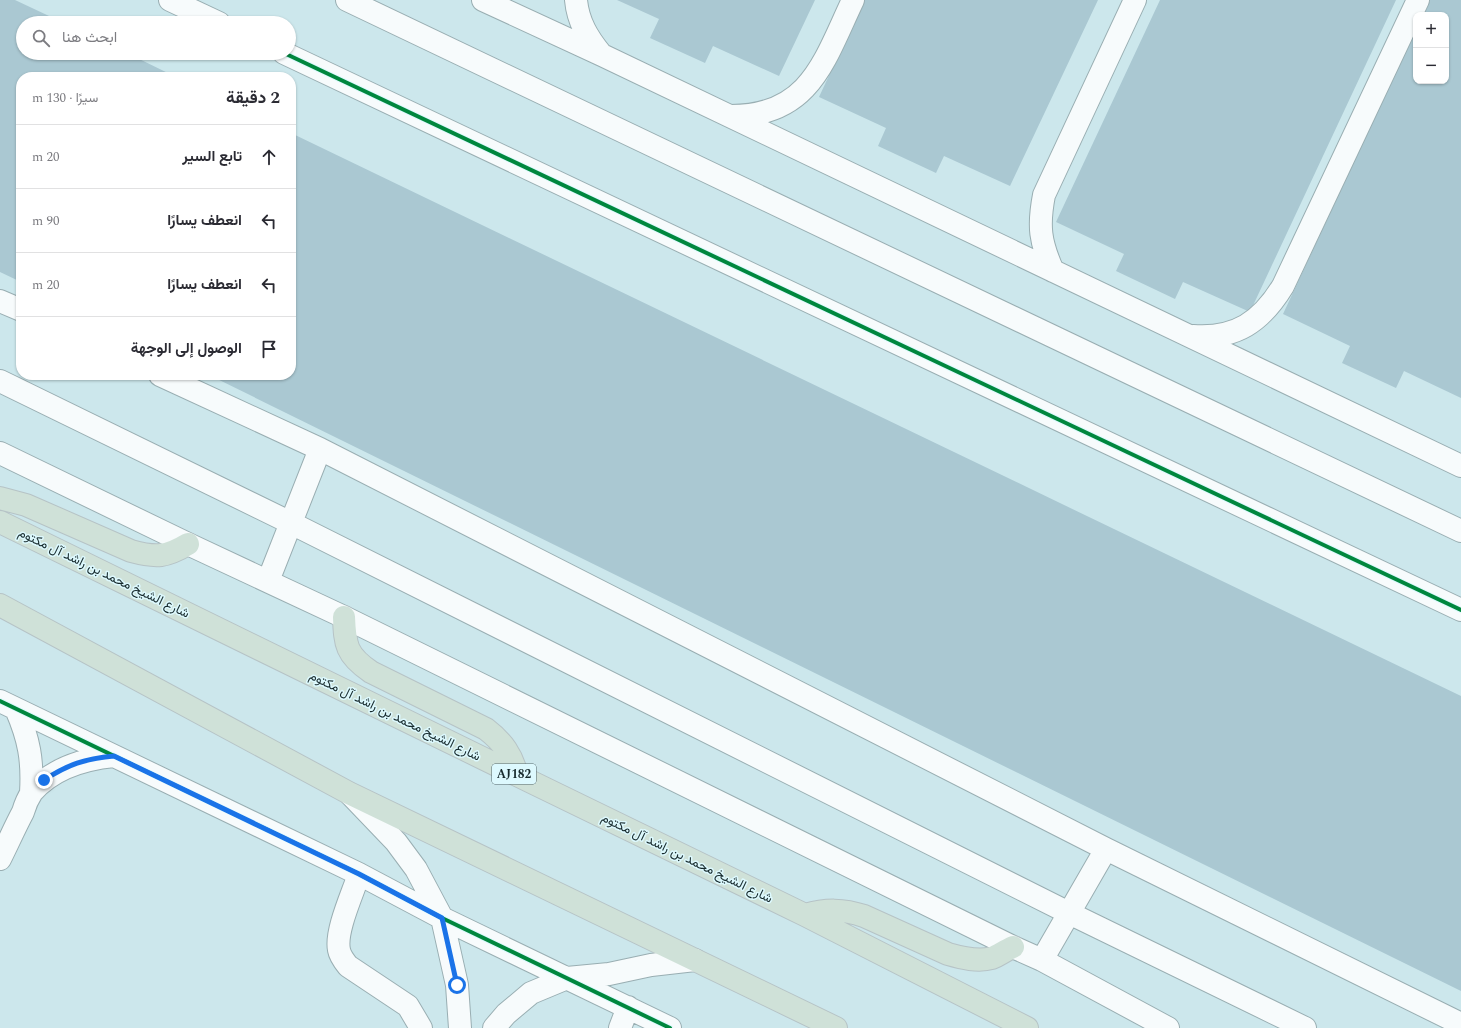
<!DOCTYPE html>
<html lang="ar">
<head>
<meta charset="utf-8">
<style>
  body { margin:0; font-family:Spectral,Vazirmatn,serif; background:#f2f2f3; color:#2b2b33; direction:rtl }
  .controls { position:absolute; right:12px; top:12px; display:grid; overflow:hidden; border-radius:8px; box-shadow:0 1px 3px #0004 }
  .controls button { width:36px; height:36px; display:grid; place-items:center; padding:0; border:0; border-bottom:1px solid #e1e1e2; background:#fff; color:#2b2b33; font:20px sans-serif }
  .stop { position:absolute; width:12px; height:12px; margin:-9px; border:3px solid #1a73e8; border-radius:50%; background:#fff }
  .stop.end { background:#1a73e8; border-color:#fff; box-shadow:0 1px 4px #0008 }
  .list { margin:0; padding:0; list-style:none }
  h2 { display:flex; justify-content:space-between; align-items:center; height:52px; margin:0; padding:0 16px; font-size:17px }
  h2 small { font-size:13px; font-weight:400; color:#7c7c81 }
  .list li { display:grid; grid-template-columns:26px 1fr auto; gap:12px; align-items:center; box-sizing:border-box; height:64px; padding:0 16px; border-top:1px solid #e1e1e2 }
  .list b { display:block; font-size:15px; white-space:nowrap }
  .list em { font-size:13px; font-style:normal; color:#7c7c81 }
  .icon { flex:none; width:22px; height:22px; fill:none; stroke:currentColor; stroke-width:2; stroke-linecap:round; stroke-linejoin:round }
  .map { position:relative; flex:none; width:1461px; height:1028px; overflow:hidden; direction:ltr }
  .search { position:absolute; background:#fff; box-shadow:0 1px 3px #0004; left:16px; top:16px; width:280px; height:44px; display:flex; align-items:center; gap:10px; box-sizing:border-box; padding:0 14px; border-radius:22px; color:#7c7c81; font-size:15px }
  .panel { position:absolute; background:#fff; box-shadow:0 1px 3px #0004; left:16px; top:72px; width:280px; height:308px; border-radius:16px; direction:rtl }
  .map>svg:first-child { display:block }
  .building { fill:#aac8d2 }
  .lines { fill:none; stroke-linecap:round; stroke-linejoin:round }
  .minor-casing { stroke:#99aeb2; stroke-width:24 }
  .highway-casing { stroke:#b6c3c6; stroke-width:24 }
  .minor { stroke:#f7fbfc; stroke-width:22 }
  .highway { stroke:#cfe1d8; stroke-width:22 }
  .cycleway-casing { stroke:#ddf9fe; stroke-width:6 }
  .cycleway { stroke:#00873e; stroke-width:4 }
  .route { stroke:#1a73e8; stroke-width:5 }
  .labels { text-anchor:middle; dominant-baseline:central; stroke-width:3; stroke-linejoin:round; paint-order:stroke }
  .shield { fill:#ddf9fe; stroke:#52676b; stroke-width:1 }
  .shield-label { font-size:12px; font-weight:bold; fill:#16292c }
  .street-label { font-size:13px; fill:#16292c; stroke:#ddf9fe }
</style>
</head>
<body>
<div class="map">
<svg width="1461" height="1028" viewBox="0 0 1461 1028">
  <rect width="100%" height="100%" fill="#cce7ec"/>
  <path class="building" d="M0 0H15L64 23H23V53H127L176 77H21V282L0 272Z
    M617 0H815L779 76 713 46 705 63 650 38 659 19Z
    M864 0H1098L1010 186 944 156 936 173 878 146 886 128 819 97Z
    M1160 0H1396L1250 312 1183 282 1175 299 1116 271 1124 254 1056 222Z
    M1430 0H1461V398L1404 371 1396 388 1342 363 1350 346 1283 314 1416 29V81H1446V15H1423Z
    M291 133 1461 696V991L209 375H291Z"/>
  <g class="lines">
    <g class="minor-casing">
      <path id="minor" d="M170 0 219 23
        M347 0 1461 531
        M483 0 602 55 1461 466
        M576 0C578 22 588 38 601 54
        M284 53 1461 610
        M731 116C810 116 824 61 853 0
        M1053 271C1040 242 1038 226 1044 195L1135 0
        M0 301 21 310
        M1193 336C1236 339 1261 322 1283 286L1418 0
        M160 375 320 449 1106 849 1461 1024
        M0 381 291 523 1069 913 1305 1028
        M0 453 188 544 344 617 1013 947 1042 960 1168 1028
        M268 581 320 449
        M0 701 359 874 442 918 670 1028
        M16 709C29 739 33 760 31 793
        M351 795 396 842 416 869 442 918 457 985 460 1028
        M0 859C8 843 15 827 23 812 25 805 28 798 32 792 53 768 84 759 114 756
        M359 874C353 893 335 931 339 950 340 956 344 961 348 966L408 1006 421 1028
        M1042 960 1106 849
        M494 1028 506 1014 531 993 567 978 609 974 651 965 695 960
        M620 1028 628 1007"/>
    </g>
    <g class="highway-casing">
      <path id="highway" d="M0 498 26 505 131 551C157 558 166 557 188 544
        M0 522 517 775 805 915 1027 1028
        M0 605 349 793 836 1028
        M344 617C345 645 346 655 371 672L486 729C503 742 512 755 517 775
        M805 915C826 909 843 909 864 916L948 954C962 958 978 962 992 958 999 955 1006 950 1013 947"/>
    </g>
    <use href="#minor" class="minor"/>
    <use href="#highway" class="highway"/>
    <g class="cycleway-casing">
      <path id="cycleway" d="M284 53 1461 610
        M0 701 359 874 442 918 670 1028"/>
    </g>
    <use href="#cycleway" class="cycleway"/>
  </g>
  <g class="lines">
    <path class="route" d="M44 780C69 764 84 759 114 756L359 874 442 918 457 985"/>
  </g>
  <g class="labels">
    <rect class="shield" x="492" y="764" width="44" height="20" rx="3"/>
    <g class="shield-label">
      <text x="514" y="774">AJ182</text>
    </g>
    <g class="street-label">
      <text transform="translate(104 573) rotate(26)">شارع الشيخ محمد بن راشد آل مكتوم</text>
      <text transform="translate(395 716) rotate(26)">شارع الشيخ محمد بن راشد آل مكتوم</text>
      <text transform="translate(687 858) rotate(26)">شارع الشيخ محمد بن راشد آل مكتوم</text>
    </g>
  </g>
</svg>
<div class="controls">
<button>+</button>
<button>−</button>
</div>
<div class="stop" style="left:457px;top:985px"></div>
<div class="stop end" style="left:44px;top:780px"></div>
<div class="search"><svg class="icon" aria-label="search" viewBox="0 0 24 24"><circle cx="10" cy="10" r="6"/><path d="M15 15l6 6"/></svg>ابحث هنا</div>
<section class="panel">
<h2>2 دقيقة<small>سيرًا · 130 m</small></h2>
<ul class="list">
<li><svg class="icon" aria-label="ahead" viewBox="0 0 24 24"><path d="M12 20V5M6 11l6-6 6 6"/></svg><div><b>تابع السير</b></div><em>20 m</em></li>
<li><svg class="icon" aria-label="left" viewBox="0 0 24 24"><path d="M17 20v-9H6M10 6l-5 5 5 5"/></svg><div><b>انعطف يسارًا</b></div><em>90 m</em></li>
<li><svg class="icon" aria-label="left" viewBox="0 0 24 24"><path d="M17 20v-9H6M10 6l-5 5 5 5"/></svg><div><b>انعطف يسارًا</b></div><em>20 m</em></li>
<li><svg class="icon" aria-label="arrive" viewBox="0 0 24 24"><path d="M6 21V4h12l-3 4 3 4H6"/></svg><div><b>الوصول إلى الوجهة</b></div></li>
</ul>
</section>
</div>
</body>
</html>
